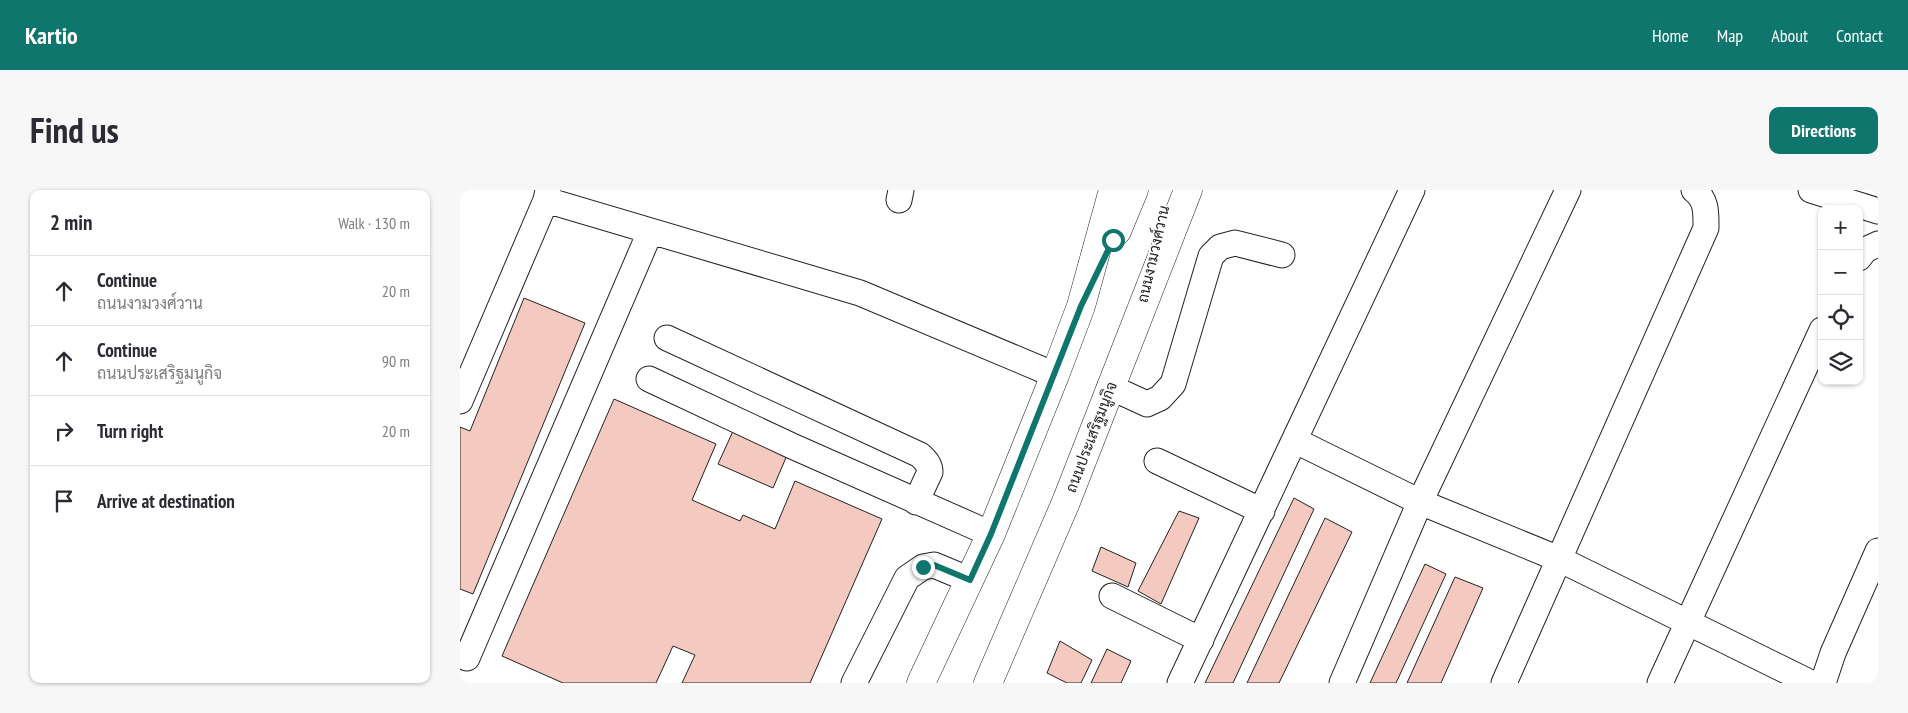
<!DOCTYPE html>
<html lang="en">
<head>
<meta charset="utf-8">
<style>
  body { margin:0; font-family:"PT Sans Narrow",Sarabun,sans-serif; background:#f7f7f7; color:#2b2b33 }
  .controls { position:absolute; right:15px; top:15px; display:grid; overflow:hidden; border-radius:10px; box-shadow:0 1px 4px #0004 }
  .controls button { width:45px; height:45px; display:grid; place-items:center; padding:0; border:0; border-bottom:1px solid #e1e1e2; background:#fff; color:#2b2b33; font:25px sans-serif }
  .stop { position:absolute; width:15px; height:15px; margin:-11px; border:4px solid #0f766e; border-radius:50%; background:#fff }
  .stop.end { background:#0f766e; border-color:#fff; box-shadow:0 1px 5px #0008 }
  .list { margin:0; padding:0; list-style:none }
  h2 { display:flex; justify-content:space-between; align-items:center; height:65px; margin:0; padding:0 20px; font-size:21px }
  h2 small { font-size:16px; font-weight:400; color:#7c7c81 }
  .list li { display:grid; grid-template-columns:32px 1fr auto; gap:15px; align-items:center; box-sizing:border-box; height:70px; padding:0 20px; border-top:1px solid #e1e1e2 }
  .list b { display:block; font-size:19px; white-space:nowrap }
  .list p { margin:0; font-size:16px; white-space:nowrap; color:#7c7c81 }
  .list em { font-size:16px; font-style:normal; color:#7c7c81 }
  .icon { flex:none; width:28px; height:28px; fill:none; stroke:currentColor; stroke-width:2; stroke-linecap:round; stroke-linejoin:round }
  .map { position:relative; flex:none; width:1418px; height:493px; overflow:hidden; border-radius:10px }
  header { display:flex; align-items:center; gap:30px; box-sizing:border-box; height:70px; padding:0 25px; background:#0f766e; color:#fff }
  header strong { font-size:24px }
  nav { display:flex; gap:28px; margin-inline-start:auto; font-size:18px }
  .intro { display:flex; align-items:center; justify-content:space-between; box-sizing:border-box; height:120px; padding:0 30px }
  h1 { margin:0; font-size:35px }
  .button { padding:12px 22px; border-radius:10px; background:#0f766e; color:#fff; font-size:18px; font-weight:700 }
  main { display:flex; gap:30px; padding:0 30px }
  aside { flex:1; background:#fff; border-radius:10px; box-shadow:0 1px 4px #0004 }
  .map>svg:first-child { display:block }
  .building { fill:#f3c9c0; stroke:#222 }
  .lines { fill:none; stroke-linecap:round; stroke-linejoin:round }
  .minor-casing { stroke:#222; stroke-width:27 }
  .major-casing { stroke:#222; stroke-width:29 }
  .minor { stroke:#fff; stroke-width:25 }
  .major { stroke:#fff; stroke-width:28 }
  .route { stroke:#0f766e; stroke-width:6 }
  .labels { text-anchor:middle; dominant-baseline:central; stroke-width:4; stroke-linejoin:round; paint-order:stroke }
  .street-label { font-size:15px; fill:#222; stroke:#fff }
</style>
</head>
<body>
<header>
<strong>Kartio</strong>
<nav><a>Home</a><a>Map</a><a>About</a><a>Contact</a></nav>
</header>
<div class="intro"><h1>Find us</h1><a class="button">Directions</a></div>
<main>
<aside>
<h2>2 min<small>Walk · 130 m</small></h2>
<ul class="list">
<li><svg class="icon" aria-label="ahead" viewBox="0 0 24 24"><path d="M12 20V5M6 11l6-6 6 6"/></svg><div><b>Continue</b><p>ถนนงามวงศ์วาน</p></div><em>20 m</em></li>
<li><svg class="icon" aria-label="ahead" viewBox="0 0 24 24"><path d="M12 20V5M6 11l6-6 6 6"/></svg><div><b>Continue</b><p>ถนนประเสริฐมนูกิจ</p></div><em>90 m</em></li>
<li><svg class="icon" aria-label="right" viewBox="0 0 24 24"><path d="M7 20v-9h11M14 6l5 5-5 5"/></svg><div><b>Turn right</b></div><em>20 m</em></li>
<li><svg class="icon" aria-label="arrive" viewBox="0 0 24 24"><path d="M6 21V4h12l-3 4 3 4H6"/></svg><div><b>Arrive at destination</b></div></li>
</ul>
</aside>
<div class="map">
<svg width="1418" height="493" viewBox="0 0 1418 493">
  <rect width="100%" height="100%" fill="#fff"/>
  <path class="building" d="M64 108 125 133 13 404 0 399V237L10 241Z
    M154 209 256 254 232 310 280 331 283 325 315 339 335 291 422 329 350 493H222L235 465 213 456 196 493H103L42 466Z
    M274 239 328 263 313 298 258 274Z
    M834 308 854 319 773 493H745Z
    M719 321 739 328 701 414 678 401Z
    M865 328 892 342 819 493H787Z
    M641 357 676 373 668 397 632 381Z
    M965 374 986 384 936 493H910Z
    M995 387 1023 398 981 493H947Z
    M600 451 632 470 621 493H607L587 483Z
    M647 459 671 471 661 493H631Z"/>
  <g class="lines">
    <g class="minor-casing">
      <path id="minor" d="M1351 0 1418 21
        M86 10 400 103 595 185
        M439 10 441 0
        M1399 68 1405 60 1418 54
        M207 148 460 265C465 270 470 274 470 282L456 312
        M189 189 332 256 531 344
        M650 197 687 214 700 208 713 194 751 66 760 57 775 53 822 65
        M0 211 86 10 88 0
        M836 251 960 312 1099 369 1351 493
        M697 271 802 321
        M652 406 741 450
        M0 465 7 468 190 42
        M394 493 447 388 463 377 474 375 510 390
        M720 493 952 0
        M882 493 960 312 1108 0
        M1044 493 1246 38C1246 23 1247 10 1234 0
        M1200 493 1362 140
        M1363 493 1373 463 1418 361"/>
    </g>
    <g class="major-casing">
      <path id="major" d="M657 41 674 0
        M461 493 531 344 595 185 621 116 653 0
        M528 493 606 312 728 0"/>
    </g>
    <use href="#minor" class="minor"/>
    <use href="#major" class="major"/>
  </g>
  <g class="lines">
    <path class="route" d="M463 377 474 375 510 390 531 344 621 116 653 50"/>
  </g>
  <g class="labels">
    <g class="street-label">
      <text transform="translate(693 64) rotate(-77)">ถนนงามวงศ์วาน</text>
      <text transform="translate(631 247) rotate(-69)">ถนนประเสริฐมนูกิจ</text>
    </g>
  </g>
</svg>
<div class="controls">
<button>+</button>
<button>−</button>
<button><svg class="icon" aria-label="locate" viewBox="0 0 24 24"><circle cx="12" cy="12" r="6"/><path d="M12 2v4M12 18v4M2 12h4M18 12h4"/></svg></button>
<button><svg class="icon" aria-label="layers" viewBox="0 0 24 24"><path d="M12 4l9 5-9 5-9-5zM3 14l9 5 9-5"/></svg></button>
</div>
<div class="stop" style="left:653px;top:50px"></div>
<div class="stop end" style="left:463px;top:377px"></div>
</div>
</main>
</body>
</html>
